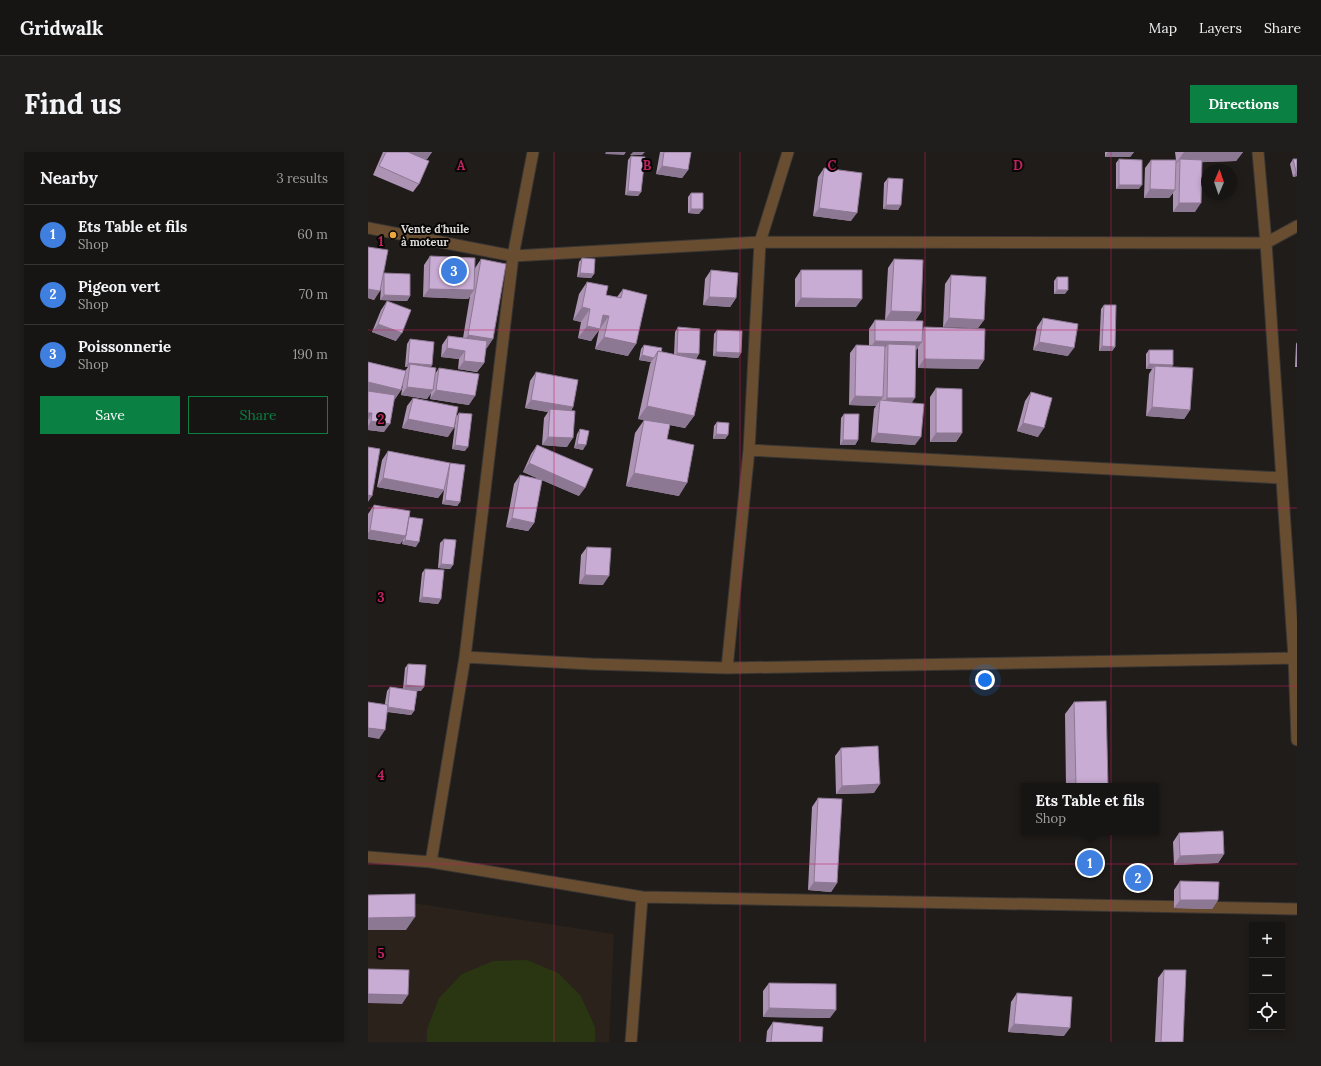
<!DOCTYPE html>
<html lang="en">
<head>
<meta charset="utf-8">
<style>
  body { margin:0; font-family:Lora,serif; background:#201e1c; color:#f1f3f6 }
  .controls { position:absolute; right:12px; bottom:12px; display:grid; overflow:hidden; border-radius:0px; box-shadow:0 2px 6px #0003 }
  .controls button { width:36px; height:36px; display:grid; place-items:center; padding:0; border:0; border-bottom:1px solid #363433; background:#171513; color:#f1f3f6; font:20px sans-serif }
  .compass { position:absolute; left:833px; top:12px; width:36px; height:36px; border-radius:50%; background:#171513; box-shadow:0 2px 6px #0003; rotate:2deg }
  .you { position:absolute; left:617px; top:528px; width:14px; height:14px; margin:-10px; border:3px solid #fff; border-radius:50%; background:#1a73e8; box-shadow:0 0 0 6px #1a73e833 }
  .badge { display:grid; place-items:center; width:26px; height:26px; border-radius:50%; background:#0b8043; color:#fff; font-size:13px; font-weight:700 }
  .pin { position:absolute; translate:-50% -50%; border:2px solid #fff; box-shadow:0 1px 4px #0006 }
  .popup { position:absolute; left:653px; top:631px; width:138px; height:52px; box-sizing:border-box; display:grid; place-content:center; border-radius:0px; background:#171513; filter:drop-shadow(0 1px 3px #0005); font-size:13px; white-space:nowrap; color:#9e9fa0 }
  .popup b { font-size:15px; color:#f1f3f6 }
  .popup::after { content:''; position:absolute; left:50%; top:100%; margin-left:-8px; border:8px solid transparent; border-top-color:#171513 }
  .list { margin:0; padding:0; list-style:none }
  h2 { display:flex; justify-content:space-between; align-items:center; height:52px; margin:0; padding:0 16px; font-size:17px }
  h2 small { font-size:13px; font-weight:400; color:#9e9fa0 }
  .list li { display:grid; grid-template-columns:26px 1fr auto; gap:12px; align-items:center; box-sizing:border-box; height:60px; padding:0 16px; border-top:1px solid #363433 }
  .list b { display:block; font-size:15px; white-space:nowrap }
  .list p { margin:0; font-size:13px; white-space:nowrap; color:#9e9fa0 }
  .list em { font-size:13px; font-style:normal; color:#9e9fa0 }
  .actions { display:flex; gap:8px; padding:12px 16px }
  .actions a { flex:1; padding:9px 0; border:1px solid #0b8043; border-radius:0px; text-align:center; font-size:14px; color:#0b8043 }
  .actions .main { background:#0b8043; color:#fff }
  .icon { flex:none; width:22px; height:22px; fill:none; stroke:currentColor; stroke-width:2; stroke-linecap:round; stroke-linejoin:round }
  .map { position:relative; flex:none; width:929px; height:890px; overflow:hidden; border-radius:0px }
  header { display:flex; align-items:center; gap:24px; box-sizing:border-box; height:56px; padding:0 20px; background:#171513; border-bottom:1px solid #363433 }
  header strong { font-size:19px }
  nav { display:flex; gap:22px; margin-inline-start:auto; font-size:14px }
  .intro { display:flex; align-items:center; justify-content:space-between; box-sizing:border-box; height:96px; padding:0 24px }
  h1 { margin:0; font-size:28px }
  .button { padding:10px 18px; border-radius:0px; background:#0b8043; color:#fff; font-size:14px; font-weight:700 }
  main { display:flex; gap:24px; padding:0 24px }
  aside { flex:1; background:#171513; border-radius:0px; box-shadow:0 2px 6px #0003 }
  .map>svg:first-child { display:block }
  .built { fill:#2a221b }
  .green { fill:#293611 }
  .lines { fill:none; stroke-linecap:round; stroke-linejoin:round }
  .minor-casing { stroke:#393634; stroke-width:13 }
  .minor { stroke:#684d31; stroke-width:11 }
  .wall { fill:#ad94b5 }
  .shaded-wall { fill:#8d7894 }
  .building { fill:#c9acd3; stroke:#8d7894 }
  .grid { fill:none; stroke:#c32261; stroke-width:1; stroke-opacity:0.55 }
  .poi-dot { fill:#eda83c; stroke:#080706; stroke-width:1.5 }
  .labels { text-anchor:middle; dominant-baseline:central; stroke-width:4; stroke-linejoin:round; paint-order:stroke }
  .poi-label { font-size:11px; font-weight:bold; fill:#dbd9d7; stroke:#080706; text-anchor:start }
  .grid-label { font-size:13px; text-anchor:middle; font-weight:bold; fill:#c32261; stroke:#080706; stroke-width:4; stroke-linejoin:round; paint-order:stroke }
</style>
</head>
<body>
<header>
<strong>Gridwalk</strong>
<nav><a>Map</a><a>Layers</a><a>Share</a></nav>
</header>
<div class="intro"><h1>Find us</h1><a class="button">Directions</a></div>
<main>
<aside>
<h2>Nearby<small>3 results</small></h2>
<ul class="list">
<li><span class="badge" style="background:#3f7fe0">1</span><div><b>Ets Table et fils</b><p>Shop</p></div><em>60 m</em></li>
<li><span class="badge" style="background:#3f7fe0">2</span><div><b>Pigeon vert</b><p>Shop</p></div><em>70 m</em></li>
<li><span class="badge" style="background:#3f7fe0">3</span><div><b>Poissonnerie</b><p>Shop</p></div><em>190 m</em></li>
</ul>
<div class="actions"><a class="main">Save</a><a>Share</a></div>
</aside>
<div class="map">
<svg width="929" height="890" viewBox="0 0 929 890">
  <rect width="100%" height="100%" fill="#1f1c19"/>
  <path class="built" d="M0 744 246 782 241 890H0Z"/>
  <path class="green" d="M159 808 190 821 213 844 227 875V890H59V877L71 846 94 822 125 809Z"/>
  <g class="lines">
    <g class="minor-casing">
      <path id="minor" d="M890 0 898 91 929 74
        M0 76 145 104 392 90 898 91 926 506 929 588
        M381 298 914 326
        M97 505 223 512 359 516 929 506
        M359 516 381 298 392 90 420 0
        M0 705 63 710 274 745 929 757
        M63 710 97 505 145 104 165 0
        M263 890 274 745"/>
    </g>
    <use href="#minor" class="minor"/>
  </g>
  <path class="wall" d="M15 0H64L59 7H55L51 32 45 40 5 23Z
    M292 0H323L320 18 314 26 288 22Z
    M737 0H766L762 5H737Z
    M807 0H875L868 9 834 10 827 60H805V41L801 46H776L777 16 783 8H808Z
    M263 4 273 40 270 44 257 43 260 8Z
    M751 7 771 37H748V11Z
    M925 7 929 24 925 25 922 12Z
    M456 16 483 69 445 64 450 25Z
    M520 26 533 53 530 58 515 57 516 31Z
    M323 41 331 62 320 61V45Z
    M0 95 15 122 16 121 42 144 39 149 12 148 13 136 6 148 0 146Z
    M62 104 107 118V116L113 107 119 196H118L116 211 109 220 90 217 91 207 73 205 74 193 80 184 95 186 102 144 100 147 55 145 56 113Z
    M214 106 226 122 223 126 209 125 211 110Z
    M526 107 553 160 547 169 517 168 520 116Z
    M343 118 368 146 362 155 335 153 337 127Z
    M433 118 488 155H427V127Z
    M583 123 616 168 610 176 575 175 577 132Z
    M689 125 697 142H686V129Z
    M219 130 238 143 249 145 255 137 260 204 227 197 231 178 223 189 210 186 213 170 205 168 211 142Z
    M19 149 28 189 4 180 13 158Z
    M736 153 747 195 744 199H731L733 157Z
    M675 166 700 204 665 198 669 175Z
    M507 168 555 178 556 175 616 208 610 217 550 216V196L548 198H547L544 251 547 293 503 290 506 257 508 254 481 253 482 201 488 193H501V177Z
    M310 175 331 202 328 207 326 264 317 276 302 273 299 287 311 344 258 334 267 281 276 268H279L270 267 282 212 283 210 271 208 273 197 276 193 293 200 306 203 307 180Z
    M349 178 373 201 370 206 345 204 346 182Z
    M42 187 64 213 63 215 67 222 71 216 101 253 62 247 63 241 59 247 33 243 35 232 33 238 27 247H26L16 280 0 278V210L37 219 40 215H37L39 192Z
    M929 190V215H927L928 192Z
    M781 198 804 215 822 258 816 267 778 264 781 222 784 217H778V202Z
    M168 220 205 255 203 259 199 295 174 293 176 266 180 260 157 256 162 229Z
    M568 236 594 281 588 290H562V245Z
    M663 240 670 285 649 279 657 249Z
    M45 246 80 285 34 276 39 254Z
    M91 261 97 299 84 297 88 265Z
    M476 262 490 288 487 293H472L473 266Z
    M349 270 360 283 357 287H345L346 274Z
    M212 277 215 298 206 296 209 282Z
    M169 293 211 344 174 328 166 371 160 379 138 375 146 332 152 323 171 327 155 320 163 302Z
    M20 299 81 312 82 311 92 350 89 354 74 352 76 338 70 346 9 335 14 308Z
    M6 353 41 366 48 395 34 392 35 388 32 392 0 387V362Z
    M76 387 85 413 82 417 70 416 72 391Z
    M219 395 235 433 211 432 213 403Z
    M57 417 73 447 70 452 51 450 54 421Z
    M40 512 53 539H49L46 559 43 563 19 560 11 587 19 539 22 535 35 537 37 516Z
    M706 550 740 634H698L697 562Z
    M473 596 506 641 468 642 467 604Z
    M450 646 469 731 463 740 440 738 444 655Z
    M811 681 856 702 850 711 806 713 805 690Z
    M812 729 850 748 844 757 806 756V738Z
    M796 818 815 890H787L790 826Z
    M401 831 462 866 395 865V839Z
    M649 841 696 884 640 880 643 850Z
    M405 870 454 890H398L399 879Z"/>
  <path class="shaded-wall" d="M35 0H64L59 7 33 3Z
    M238 0H258L256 3 237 2Z
    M265 0H277L274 3H262Z
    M740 0H766L762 5H737Z
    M816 0H875L868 9 812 11V7L809 11H808Z
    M294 14 320 18 314 26 288 22Z
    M928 20H929V24L925 25Z
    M751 33H774L771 37H748Z
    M782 37 807 38 801 46H776Z
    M260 39 273 40 270 44 257 43Z
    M811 51H833L827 60H805Z
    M518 53H533L530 58 515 57Z
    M451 56 489 61 483 69 445 64Z
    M323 57H335L331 62 320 61Z
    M212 121 226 122 223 126 209 125Z
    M0 137 12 139 6 148 0 146Z
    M61 137 106 138 100 147 55 145Z
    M689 138H700L697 142H686Z
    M16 143 42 144 39 149 12 148Z
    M341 145 368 146 362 155 335 153Z
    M433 146 494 147 488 155H427Z
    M214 155 222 157 213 170 205 168Z
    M523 159 553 160 547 169 517 168Z
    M235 163 241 164 223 189 210 186 219 174Z
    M581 166 616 168 610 176 575 175Z
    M10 172 34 181 28 189 4 180Z
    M100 183 125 187 119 196 94 192Z
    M236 185 268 192 260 204 227 197Z
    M507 189 554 190 548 198H520V192L516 198H501Z
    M671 190 706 196 700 204 665 198Z
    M734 194 747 195 744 199H731Z
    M79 196 97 199 91 207 73 205Z
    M348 200 373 201 370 206 345 204Z
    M309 201 331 202 328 207 306 206Z
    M274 203 286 206 283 210 271 208Z
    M556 207 616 208 610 217 550 216Z
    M96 209 116 211 109 220 90 217Z
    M40 211 64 213 61 217 42 212 40 215H37Z
    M781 212 805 213 802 218 787 214 784 217H778Z
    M0 230 33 238 27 247 0 240Z
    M39 235 65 238 59 247 33 243Z
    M68 238 107 244 101 253 62 247Z
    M487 244 515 245 511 251 512 248 508 254 481 253Z
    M519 246H547L541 255 513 254Z
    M163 248 205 255 199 264 182 257 180 260 157 256Z
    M279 254 326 264 317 276 270 267Z
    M784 255 822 258 816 267 778 264Z
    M0 261H4L0 268Z
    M40 267 86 276 80 285 34 276Z
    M3 269 22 272 16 280 0 278V274Z
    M655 271 676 276 670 285 649 279Z
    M509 281 553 285 547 293 503 290Z
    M568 281H594L588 290H562Z
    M348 282 360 283 357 287H345Z
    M180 285 205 286 199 295 174 293Z
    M475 288H490L487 293H472Z
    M209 292 218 293 215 298 206 296Z
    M87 293 100 295 97 299 84 297Z
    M161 311 217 336 211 344 155 320Z
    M266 321 319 331 311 344 258 334Z
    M15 326 76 338 70 346 9 335Z
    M0 343 4 344 0 350Z
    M77 348 92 350 89 354 74 352Z
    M144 366 166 371 160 379 138 375Z
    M2 378 38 384 32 392 0 387V381Z
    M37 388 51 390 48 395 34 392Z
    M73 412 85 413 82 417 70 416Z
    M217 423 241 424 235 433 211 432Z
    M54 445 73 447 70 452 51 450Z
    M38 533 56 535 53 539 35 538Z
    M19 555 46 559 43 563 16 559Z
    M0 576 17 578 11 587 0 585Z
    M512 632 506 641 468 642 474 634Z
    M856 702 850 711 806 713 812 704Z
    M446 730 469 731 463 740 440 738Z
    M812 748H850L844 757 806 756Z
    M47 765 38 778H0V766Z
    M0 842 40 843 34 852 0 851Z
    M401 856 468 858 462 866 395 865Z
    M646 872 702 876 696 884 640 880Z"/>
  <path class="building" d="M18 0H40L61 9 51 32 11 14Z
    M296 0H323L320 18 294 14Z
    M263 4 277 5 273 40 260 39Z
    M751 7 774 8V33H751Z
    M812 7 834 8 833 51H811Z
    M925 7H929V20H928Z
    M783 8H808L807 38 782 37Z
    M456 16 494 21 489 61 451 56Z
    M520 26 535 27 533 53H518Z
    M323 41H335V57H323Z
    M0 95 20 98 12 139 0 137Z
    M62 104 107 106 106 138 61 137Z
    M214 106 227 107 226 122 212 121Z
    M113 107 138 112 125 187 100 183Z
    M526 107 555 108 553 160 523 159Z
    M343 118 370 121 368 146 341 145Z
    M433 118H494V147L433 146Z
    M16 121 42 122V144L16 143Z
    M583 123 618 125 616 168 581 166Z
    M689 125H700V138H689Z
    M219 130 240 134 238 143 253 146 255 137 279 143 268 192 236 185 241 164 235 163 232 177 219 174 222 157 214 155Z
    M19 149 43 158 34 181 10 172Z
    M736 153H748L747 195 734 194Z
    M675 166 710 172 706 196 671 190Z
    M507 168 555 169 554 190 507 189Z
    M310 175 332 177 331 202 309 201Z
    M556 175 617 177 616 208 556 207Z
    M349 178 374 179 373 201 348 200Z
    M80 184 119 189 116 211 96 209 97 199 79 196Z
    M42 187 66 190 64 213 40 211Z
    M520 192 548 193 547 246H519Z
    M276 193 294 196 293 200 290 199 286 206 274 203Z
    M488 193 517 194 515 245 487 244Z
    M781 198H805V213L781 212Z
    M290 199 338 209 326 264 279 254Z
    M0 210 38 219 33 238 0 230Z
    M42 212 68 216 65 238 39 235Z
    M787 214 825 216 822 258 784 255Z
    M71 216 111 222 107 244 68 238Z
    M168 220 210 228 205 255 163 248Z
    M568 236 594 237V281H568Z
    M0 239 27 243 22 272 3 269 4 261H0Z
    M663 240 684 246 676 276 655 271Z
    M45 246 90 255 86 276 40 267Z
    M512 248 556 252 553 285 509 281Z
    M182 257 207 259 205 286 180 285Z
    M91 261 104 262 100 295 87 293Z
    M476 262H491L490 288H475Z
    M276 268 302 272 299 287 326 293 319 331 266 321Z
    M349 270 361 271 360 283 348 282Z
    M212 277 221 279 218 293 209 292Z
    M169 293 225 317 217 336 161 311Z
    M0 295 12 297 4 344 0 343Z
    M20 299 82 311 76 338 15 326Z
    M82 311 97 313 92 350 77 348Z
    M152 323 174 328 166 371 144 366Z
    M6 353 42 359 38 384 2 378Z
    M41 365 55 367 51 390 37 388Z
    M76 387 88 388 85 413 73 412Z
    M219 395 243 396 241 424 217 423Z
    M57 417 76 418 73 447 54 445Z
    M40 512 58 513 56 535 38 533Z
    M22 535 49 539 46 559 20 555V553Z
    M738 549 740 634H708L706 550Z
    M0 550 20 553 17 578 0 576Z
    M510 594 512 632 474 634 473 596Z
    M450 646 474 647 469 731 446 730Z
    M855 679 856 702 812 704 811 681Z
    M812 729 851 730 850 748H812Z
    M47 742V765L0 766V743Z
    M0 817 41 818 40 843 0 842Z
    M796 818H818L815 890H793Z
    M401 831 468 832V858L401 856Z
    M649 841 704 845 702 876 646 872Z
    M405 870 455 875 454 890H403Z"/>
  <path class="grid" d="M186 0V890M372 0V890M557 0V890M743 0V890M0 178H929M0 356H929M0 534H929M0 712H929"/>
  <circle class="poi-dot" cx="25" cy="83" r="4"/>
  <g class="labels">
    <g class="poi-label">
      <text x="33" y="77">Vente d'huile<tspan x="33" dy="13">à moteur</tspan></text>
    </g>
  </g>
  <g class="grid-label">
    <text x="93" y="18">A</text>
    <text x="279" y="18">B</text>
    <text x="464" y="18">C</text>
    <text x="650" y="18">D</text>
    <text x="13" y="94">1</text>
    <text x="13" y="272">2</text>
    <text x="13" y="450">3</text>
    <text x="13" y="628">4</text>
    <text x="13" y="806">5</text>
  </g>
</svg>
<div class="controls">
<button>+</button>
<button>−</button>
<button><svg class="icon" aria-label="locate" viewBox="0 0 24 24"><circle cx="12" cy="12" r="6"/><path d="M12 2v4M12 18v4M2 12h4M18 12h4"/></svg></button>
</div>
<svg class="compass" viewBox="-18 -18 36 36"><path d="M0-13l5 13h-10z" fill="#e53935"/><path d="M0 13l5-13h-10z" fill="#9e9fa0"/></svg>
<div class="you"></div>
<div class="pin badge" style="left:722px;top:711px;background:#3f7fe0">1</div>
<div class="popup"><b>Ets Table et fils</b>Shop</div>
<div class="pin badge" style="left:770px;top:726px;background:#3f7fe0">2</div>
<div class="pin badge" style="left:86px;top:119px;background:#3f7fe0">3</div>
</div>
</main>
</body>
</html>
